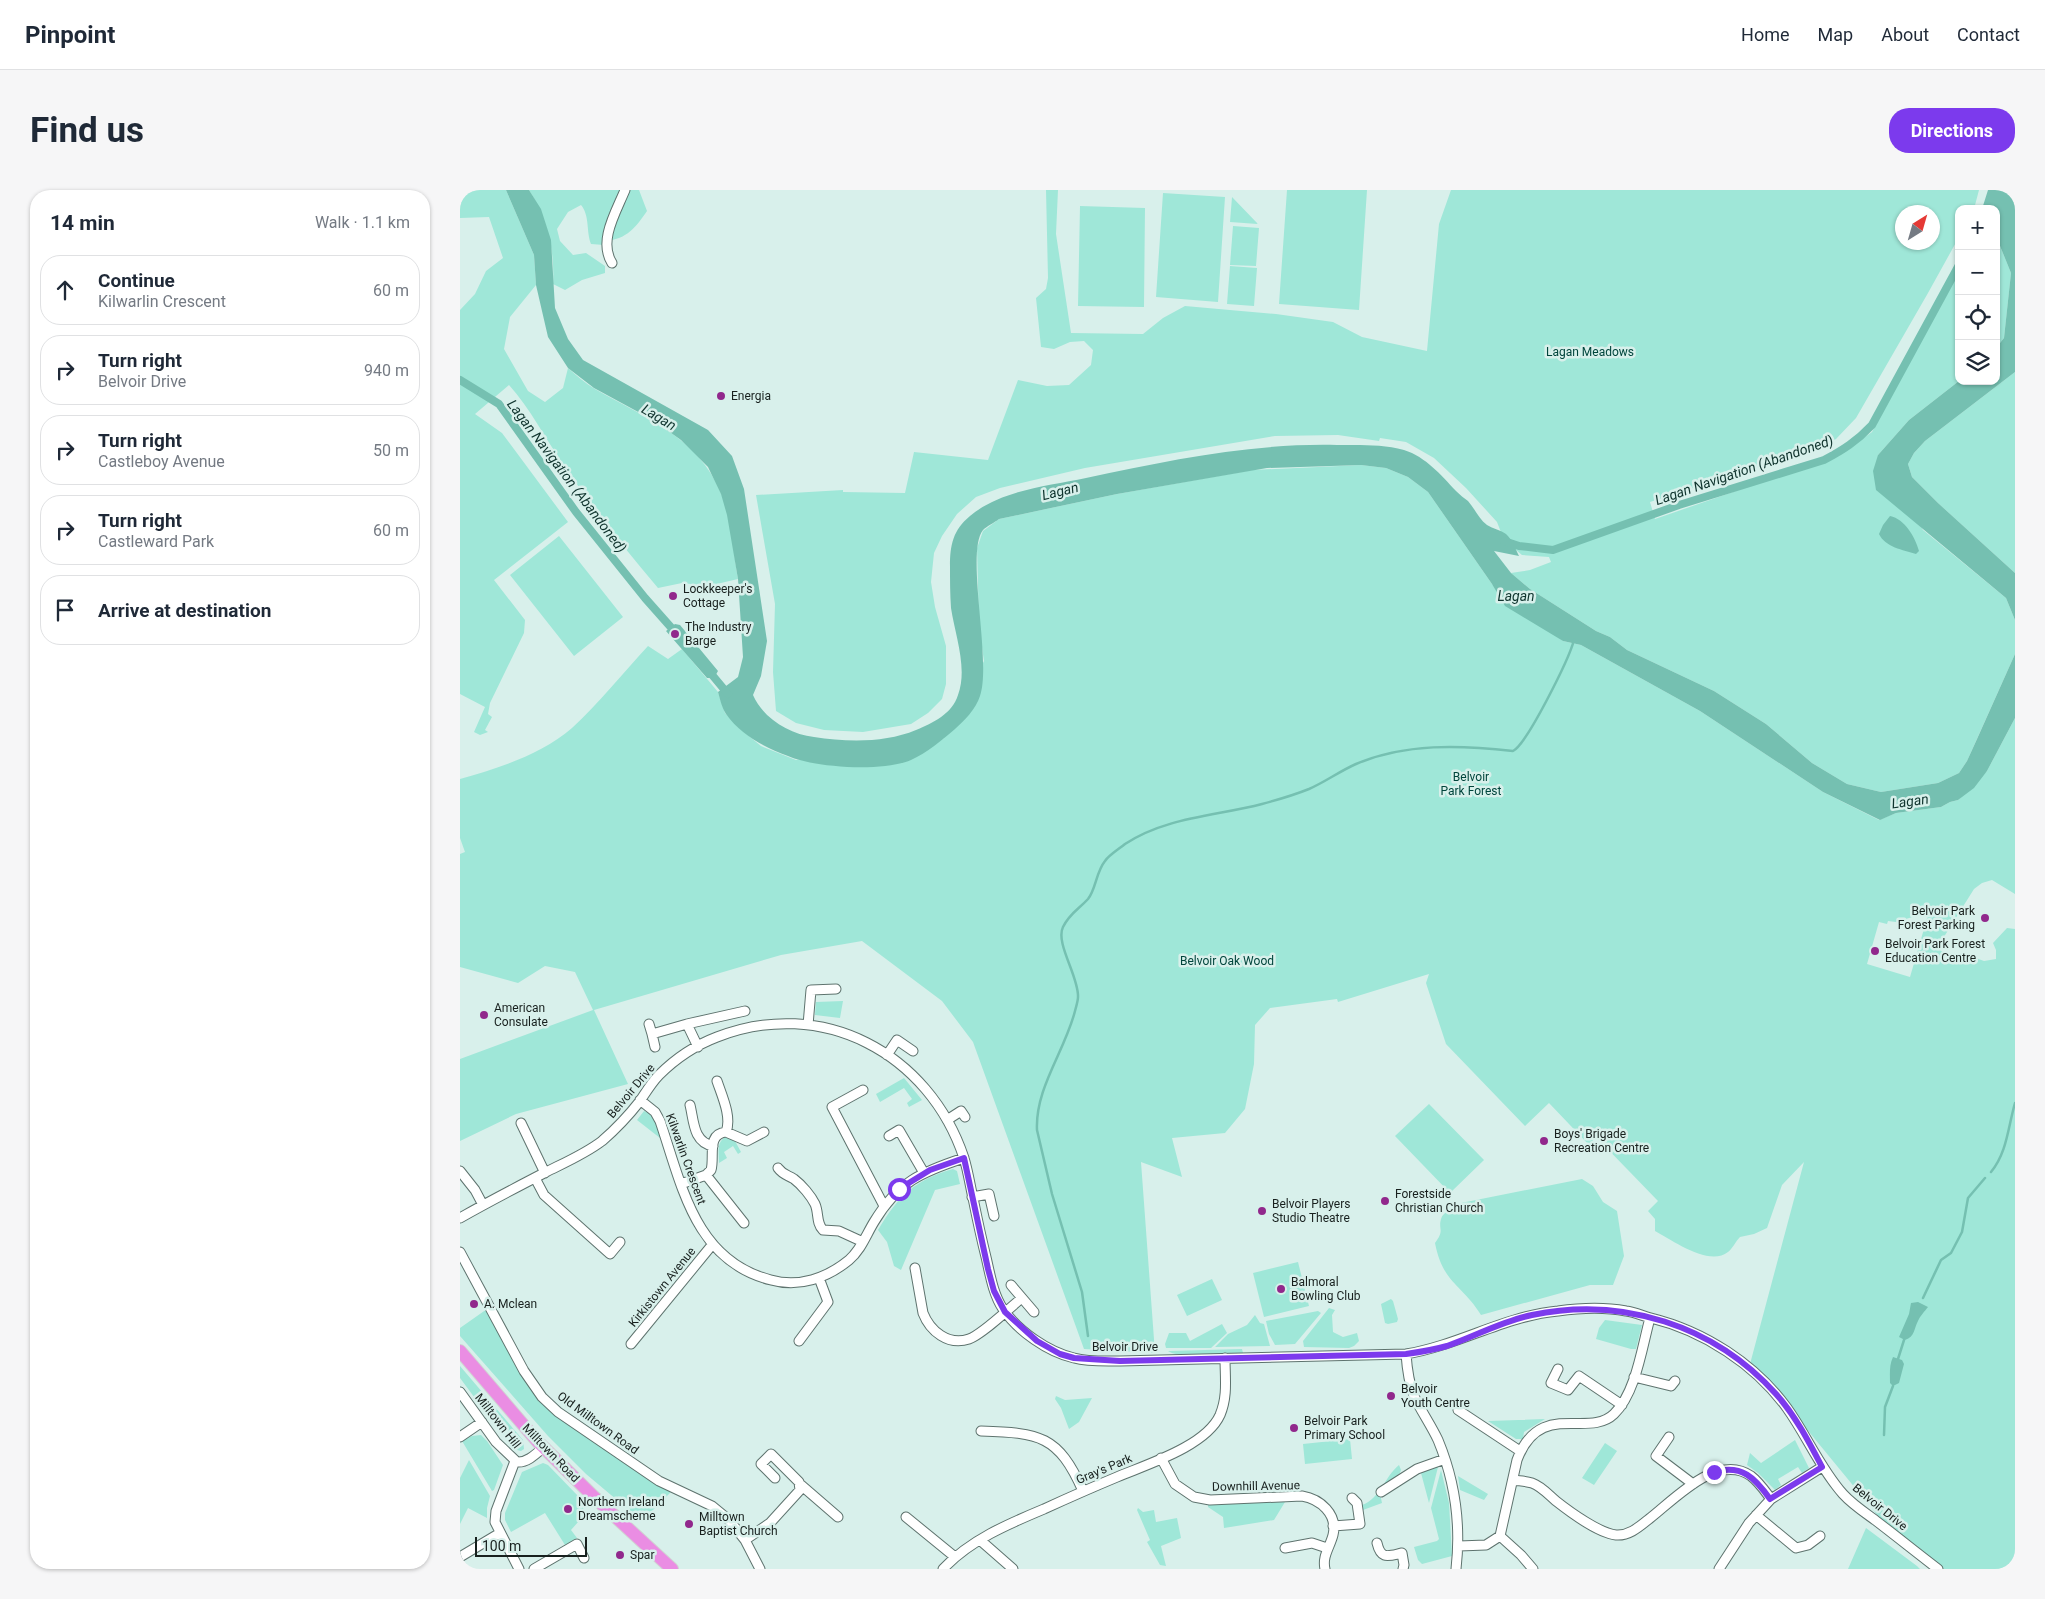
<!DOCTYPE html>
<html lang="en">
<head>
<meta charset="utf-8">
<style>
  body { margin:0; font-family:Roboto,sans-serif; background:#f6f6f7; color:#1f2937 }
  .controls { position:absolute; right:15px; top:15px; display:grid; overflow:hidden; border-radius:10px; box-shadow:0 1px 4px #0004 }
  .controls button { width:45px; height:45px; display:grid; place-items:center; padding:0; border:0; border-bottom:1px solid #e0e1e3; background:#fff; color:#1f2937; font:25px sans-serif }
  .compass { position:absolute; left:1435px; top:15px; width:45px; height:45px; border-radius:50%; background:#fff; box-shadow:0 1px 4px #0004; rotate:37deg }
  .scale { position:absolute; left:15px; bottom:12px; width:112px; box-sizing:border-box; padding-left:5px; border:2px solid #18201e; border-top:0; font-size:14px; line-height:18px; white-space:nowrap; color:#18201e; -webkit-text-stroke:4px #d8f0eb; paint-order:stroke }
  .stop { position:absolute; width:15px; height:15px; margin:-11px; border:4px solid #7c3aed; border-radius:50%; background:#fff }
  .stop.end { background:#7c3aed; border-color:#fff; box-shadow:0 1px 5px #0008 }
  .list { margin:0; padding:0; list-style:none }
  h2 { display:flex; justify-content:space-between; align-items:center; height:65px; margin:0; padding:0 20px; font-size:21px }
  h2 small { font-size:16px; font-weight:400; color:#747a83 }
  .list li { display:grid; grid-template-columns:32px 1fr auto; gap:15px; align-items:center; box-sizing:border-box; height:70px; margin:0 10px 10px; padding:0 10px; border:1px solid #e0e1e3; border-radius:20px }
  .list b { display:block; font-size:19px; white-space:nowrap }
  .list p { margin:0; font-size:16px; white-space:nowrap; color:#747a83 }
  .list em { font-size:16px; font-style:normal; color:#747a83 }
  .icon { flex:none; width:28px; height:28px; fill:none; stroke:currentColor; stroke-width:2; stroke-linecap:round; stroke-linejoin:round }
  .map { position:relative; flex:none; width:1555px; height:1379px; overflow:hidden; border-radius:20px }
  header { display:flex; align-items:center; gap:30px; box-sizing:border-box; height:70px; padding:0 25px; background:#fff; border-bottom:1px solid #e0e1e3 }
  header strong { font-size:24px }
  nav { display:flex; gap:28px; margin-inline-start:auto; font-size:18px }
  .intro { display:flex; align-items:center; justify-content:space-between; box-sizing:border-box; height:120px; padding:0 30px }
  h1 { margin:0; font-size:35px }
  .button { padding:12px 22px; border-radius:20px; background:#7c3aed; color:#fff; font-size:18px; font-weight:700 }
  main { display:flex; gap:30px; padding:0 30px }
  aside { flex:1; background:#fff; border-radius:20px; box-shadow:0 1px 4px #0004 }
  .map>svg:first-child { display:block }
  .green { fill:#9fe7d8; fill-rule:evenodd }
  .water { fill:#75c0b1 }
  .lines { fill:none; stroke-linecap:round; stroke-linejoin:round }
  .stream { stroke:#75c0b1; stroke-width:2.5 }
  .canal { stroke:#75c0b1; stroke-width:8 }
  .minor-casing { stroke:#5e736e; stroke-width:11 }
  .highway-casing { stroke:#d1d2d2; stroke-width:14 }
  .minor { stroke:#fff; stroke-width:9 }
  .highway { stroke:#ea8de3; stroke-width:12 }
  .route { stroke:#7c3aed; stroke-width:6 }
  .poi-dot { fill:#91288c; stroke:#d8f0eb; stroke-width:2 }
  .labels { text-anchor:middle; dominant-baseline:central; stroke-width:5; stroke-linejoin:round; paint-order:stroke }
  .park-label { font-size:12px; fill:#00453c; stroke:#d8f0eb }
  .poi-label { font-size:12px; fill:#18201e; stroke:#d8f0eb; text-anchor:start }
  .street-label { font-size:12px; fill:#18201e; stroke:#d8f0eb }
  .water-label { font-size:14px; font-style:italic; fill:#0f332d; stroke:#d8f0eb }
</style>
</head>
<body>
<header>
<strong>Pinpoint</strong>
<nav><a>Home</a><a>Map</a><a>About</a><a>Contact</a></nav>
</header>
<div class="intro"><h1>Find us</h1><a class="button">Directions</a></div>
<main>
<aside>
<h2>14 min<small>Walk · 1.1 km</small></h2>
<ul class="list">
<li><svg class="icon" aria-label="ahead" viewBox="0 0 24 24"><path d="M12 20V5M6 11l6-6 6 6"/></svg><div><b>Continue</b><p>Kilwarlin Crescent</p></div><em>60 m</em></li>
<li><svg class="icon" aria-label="right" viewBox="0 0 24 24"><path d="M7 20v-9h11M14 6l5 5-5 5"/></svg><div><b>Turn right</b><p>Belvoir Drive</p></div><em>940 m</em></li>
<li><svg class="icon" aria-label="right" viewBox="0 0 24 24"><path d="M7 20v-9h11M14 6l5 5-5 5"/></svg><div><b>Turn right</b><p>Castleboy Avenue</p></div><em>50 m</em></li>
<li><svg class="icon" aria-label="right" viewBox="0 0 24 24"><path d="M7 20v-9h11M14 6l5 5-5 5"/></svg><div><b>Turn right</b><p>Castleward Park</p></div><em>60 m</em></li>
<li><svg class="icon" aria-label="arrive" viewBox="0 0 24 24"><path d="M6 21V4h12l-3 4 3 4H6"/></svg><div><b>Arrive at destination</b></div></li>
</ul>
</aside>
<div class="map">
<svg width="1555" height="1379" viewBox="0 0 1555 1379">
  <rect width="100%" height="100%" fill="#d8f0eb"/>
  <path class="green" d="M0 0H46L74 65 76 95 50 127 44 159 68 201 85 212 103 198 108 178C116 185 125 193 135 199 184 227 238 247 261 303 272 330 273 361 278 389L248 396 222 393 198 398C164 358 132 317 103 274 85 248 70 218 49 195L15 224 42 243 108 332 34 390 65 430 64 443 30 513 28 524 32 527 25 540 28 542 20 545 14 542 25 517 0 504V120L15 104 26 81 43 68 29 27 0 28Z
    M69 0H179L187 21C176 37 167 49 146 51L144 55 131 54C126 41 130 26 121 15L108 22 97 39 100 51 113 65 126 63 145 76V83L122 90 105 100 93 94C95 60 87 29 69 0Z
    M586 0H598L596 44 611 143 683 144 703 128 725 116 816 124 873 132 902 147 967 161 979 34 991 0H1519L1514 19H1499V47L1468 103 1396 228 1376 249 1363 256 1190 312 1195 329 1380 265 1412 242 1499 79V191L1449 230 1418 265 1463 340 1546 408 1555 430V464L1507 571 1499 583 1478 593 1421 602 1387 594 1352 573 1306 534 1254 501 1167 460 1150 447 1136 441 1070 399 1051 383 1070 380 1091 372 1089 367 1062 365 1044 350 1037 332 1006 298 974 268 946 252 920 248 919 251 878 245 815 246 625 278 540 298 516 307 497 324 482 346 474 363 471 392 475 417 486 456V494L482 509 468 523 451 534 403 542 364 540 336 533 316 521 313 482 315 414 296 305 383 300V302L445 303 454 262 528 270 558 190 587 196 609 195 631 175 633 160 624 151 610 152 594 159 581 157 576 108 586 99 588 88ZM1442 22H1472V52H1442Z
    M827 0H907L899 120 819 114Z
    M703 3 765 7 758 112 696 107Z
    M772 7 798 34 770 32Z
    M620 16 685 18 684 117 618 116Z
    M773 36 799 38 796 76 770 75Z
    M1536 46 1551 83 1544 148 1536 158Z
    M770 76 797 78 794 116 767 114Z
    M1555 182V383L1478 313 1452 287 1448 274 1454 263 1465 251Z
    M901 275 926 278 948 287 968 302 1032 394 1103 451 1121 455 1240 521 1363 602 1419 630 1436 623 1481 617 1490 612 1498 610 1527 581 1555 528V704L1532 690 1522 693 1514 699 1477 758 1489 766 1513 767 1524 771 1536 769V760L1533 753 1547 738 1555 739V1379H1484L1419 1327 1345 1237C1331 1213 1311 1193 1290 1174L1344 972 1322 995 1307 1038 1294 1044 1280 1047C1276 1051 1272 1059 1268 1062 1249 1077 1212 1050 1195 1041V1029L1188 1021 1198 1011 1136 947 1129 955 1089 913 1065 936 986 854 966 793 969 784 878 812 877 809 810 818 795 835 794 874 785 919 765 943 712 948 722 987 681 972 695 1163 624 1159 513 852 482 811 402 751 321 765 134 820 168 894 56 924 0 951V869L133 820 115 782 85 776 58 793 0 777V664L5 662 0 648V589C38 578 81 565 112 538 139 513 163 483 188 456L208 469 222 459 258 502 265 523 278 537 301 556 336 570 483 549 524 471 519 437 517 358 523 341 539 329 657 304 792 280ZM1460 723 1468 725 1450 787 1407 774 1419 732 1427 734 1428 731 1436 732 1459 725Z
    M99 346 163 427 114 466 50 385Z
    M383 811 380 828 355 825 356 812Z
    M444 888 462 910 449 917 447 913 452 909 444 898 420 912 416 904Z
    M969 914 1024 970 990 1003 935 946Z
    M184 921C195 925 200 937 200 948L177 930Z
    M266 947 275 951 281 962 278 964 273 956 264 962 267 968 259 973C259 964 256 951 266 947Z
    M493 979 497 981 500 994 475 1000 441 1080 434 1076 427 1052 418 1040C439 1005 455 990 493 979Z
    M1122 989 1133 996 1143 1012 1157 1021 1164 1066 1153 1095H1130L1021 1125C1002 1094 983 1094 975 1053 985 1040 978 1040 981 1029 983 1021 993 1021 996 1014Z
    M838 1072 849 1116 804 1127 793 1083Z
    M752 1089 762 1110 727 1126 717 1105Z
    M931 1109 933 1111 938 1129 937 1132 928 1134 925 1133 921 1114Z
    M869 1118 875 1120 872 1125 873 1142 883 1147 897 1143 899 1151 894 1156 889 1158 844 1157 843 1151Z
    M27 1119 68 1195 212 1301 182 1331 126 1284 88 1246 0 1146V1138Z
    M858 1121 861 1123 835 1154 815 1155 809 1144 806 1131Z
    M795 1125 800 1133 804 1134 810 1156 755 1157 768 1144 787 1135Z
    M1145 1130 1182 1135 1176 1159H1171L1136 1149 1139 1138Z
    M762 1134 767 1143 751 1158H706L705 1154 709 1143H726L730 1151Z
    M782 1159 783 1163C769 1163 717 1169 708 1161Z
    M0 1176 63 1250 64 1259 61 1261 53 1259 32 1228 29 1227 0 1188Z
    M596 1206 605 1210 632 1208 619 1232 609 1239 601 1218 595 1209Z
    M1085 1229 1064 1242 1063 1249H1056L1028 1231Z
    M21 1245 27 1251 43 1275 34 1300 32 1301 2 1251 12 1246Z
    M890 1249 892 1269 845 1274 843 1254Z
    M1335 1250 1349 1278 1342 1283 1338 1277 1318 1289 1321 1295 1315 1300 1298 1283 1287 1275 1290 1263 1301 1273Z
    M1145 1253 1157 1261 1134 1295 1122 1288Z
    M9 1270 30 1306 27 1318V1328L8 1318 0 1334V1288Z
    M83 1273 88 1275 119 1307 118 1308 121 1312 123 1311 127 1314 123 1319 127 1322 111 1340 117 1348 105 1355 85 1323 51 1342 45 1330V1323L62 1282Z
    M939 1275 941 1280 939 1285 919 1299 922 1313 903 1320 902 1315C920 1309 925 1286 939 1275Z
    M974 1276 978 1277 969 1313 961 1283 962 1280Z
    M981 1280 989 1313 992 1366 962 1374 958 1370 954 1357 977 1351 979 1349 971 1318Z
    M998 1286 1028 1304 1024 1310 1000 1300Z
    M825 1312 814 1330 764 1338 763 1327 748 1317V1314Z
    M678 1318 683 1322 694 1320 696 1332 717 1328 721 1348 701 1356 706 1376 700 1375 687 1352 690 1350 677 1320Z
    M1406 1338 1457 1376 1460 1379H1388Z"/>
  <path class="water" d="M46 0H69L81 19 91 50 95 118 108 149 123 170 248 240 272 266 284 299 307 451 301 486 293 505C303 528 329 544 354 547 387 552 425 553 456 540 473 533 492 524 498 505 508 478 495 445 491 418 490 404 490 390 490 376 490 355 493 340 510 326 541 300 588 296 626 288 710 270 792 253 877 255 900 255 922 254 944 260 966 267 981 285 996 301 1000 305 1004 308 1008 311 1015 319 1019 329 1027 335 1033 339 1041 340 1046 344 1052 349 1056 360 1059 366L1034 361 1051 383 1070 399 1136 441 1150 447 1167 460 1254 501 1306 534 1352 573 1387 594 1421 602 1478 593 1499 583 1507 571 1517 549 1555 464V528L1527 581 1514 598 1498 610 1490 612 1481 617 1436 623 1420 630 1363 602 1240 521 1121 455 1103 451 1045 416 1032 394 968 302 948 287 926 278 901 275 807 278 657 304 539 329C534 333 527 336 523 340 505 362 532 471 520 506 516 519 504 531 495 539 482 550 467 563 451 570 423 582 356 578 328 566 304 557 281 545 266 524 262 518 260 509 258 502L278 487 283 467 278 389 267 325 261 304 248 277 221 250 193 230 134 198 108 178 88 147 76 95 74 65Z
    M1528 0H1555V182L1465 251 1454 263 1448 274 1452 287 1478 313 1555 383V430L1546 408 1416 300 1413 281 1418 265 1449 230 1499 191H1536V158L1544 148 1551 83 1536 46V19H1522Z
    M1430 326C1445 329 1455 347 1459 361L1456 364C1443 360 1425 357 1419 344L1423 335Z
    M215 434 220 435 258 481 254 488H247L206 441Z
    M1458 1112 1468 1117C1465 1121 1460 1126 1458 1131 1454 1138 1455 1147 1445 1150L1439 1147 1449 1124 1451 1113Z
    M1433 1167 1442 1170 1444 1174 1439 1193 1433 1196 1430 1193C1430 1185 1429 1175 1433 1167Z"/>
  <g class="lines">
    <path class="stream" d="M1531 982C1547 963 1548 937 1555 913
      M1463 1108 1481 1070 1491 1063 1502 1042 1508 1008 1525 988
      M628 1146 622 1102 592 1004 577 940C575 898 605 861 615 821 616 817 618 811 618 807 619 787 595 753 603 737 610 723 618 720 628 709 636 699 636 682 645 671 649 665 659 659 665 654 706 627 756 626 802 614 817 610 834 605 849 599 865 592 880 581 896 574 945 553 1000 555 1053 561 1067 554 1109 469 1114 450
      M1438 1169 1444 1150
      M1424 1245 1425 1217 1433 1196"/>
    <path class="canal" d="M0 190 39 214 116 322 185 408 216 443
      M1044 351 1059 356 1093 360 1219 315 1364 270C1383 260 1397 251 1412 235L1499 75
      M248 480 268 504"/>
    <g class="minor-casing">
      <path id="minor" d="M152 73C138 51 156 22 165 0
        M189 834 192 844
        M348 835 351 800 376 799
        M195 857 192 844 227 834
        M238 857 227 834 285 821
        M427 865 437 850 453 861
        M257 891C262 906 272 927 266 942
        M403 900 372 917 424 1016
        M180 910 195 922 200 931C222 996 235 1071 311 1090 339 1098 367 1088 389 1070 401 1060 406 1045 414 1032 438 992 461 982 504 968
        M230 915C234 931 233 952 253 956
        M487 930 501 921 505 927
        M61 933 85 983
        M429 946 439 940 464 983
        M318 978C323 985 328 985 334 989 342 995 351 1006 355 1014 359 1023 356 1033 363 1040L379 1041 403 1052
        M0 981 15 1000 23 1015
        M246 985 284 1033
        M75 988 84 1005 150 1064 160 1052
        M221 994 246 985 251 980C255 967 246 944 266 942L287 951 304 942
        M512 1007 529 1004 534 1026
        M0 1028C28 1012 57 997 86 982 104 973 125 964 142 951 156 939 169 925 180 911 186 902 192 892 199 885 215 869 236 855 257 847 362 806 469 863 504 968 508 981 510 995 513 1008 517 1028 521 1047 526 1067 530 1084 533 1104 543 1119 558 1141 588 1162 614 1168 629 1172 645 1171 660 1171L946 1164C1000 1155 1044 1126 1098 1121 1120 1118 1144 1117 1166 1121 1175 1122 1183 1126 1191 1128 1244 1141 1295 1174 1327 1218 1347 1246 1360 1278 1383 1304 1392 1314 1404 1322 1415 1330 1436 1346 1457 1363 1478 1379
        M0 1062 64 1181 82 1207 98 1222 199 1291 252 1316 269 1330 285 1350 300 1379
        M455 1078 463 1123C470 1141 488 1156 509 1149 523 1144 549 1118 562 1108
        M551 1095 574 1122
        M339 1151 368 1112 359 1088
        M171 1154 252 1055
        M946 1164C947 1178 949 1193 954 1206 961 1221 971 1235 978 1250 995 1291 1001 1335 996 1379
        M1098 1179 1091 1193 1108 1200 1119 1186 1162 1215
        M1174 1187 1211 1196 1215 1191
        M0 1202 36 1252 57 1272C67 1273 76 1264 84 1257
        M998 1220 1060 1261
        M521 1241C580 1243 598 1245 623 1301
        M0 1247 22 1232
        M1209 1247 1196 1266 1233 1294
        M701 1268 715 1294 734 1307 750 1310 842 1306C860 1309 878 1324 873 1345 870 1357 862 1366 865 1379
        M55 1271 36 1321 35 1332 59 1379
        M1053 1290C1059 1291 1066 1291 1072 1293 1081 1296 1089 1305 1096 1311 1110 1322 1139 1343 1156 1345 1169 1346 1179 1337 1189 1329 1214 1310 1257 1262 1291 1286 1299 1292 1305 1301 1311 1309
        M341 1295 378 1327
        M921 1302 957 1279 985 1269
        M1296 1325 1336 1358 1348 1355 1360 1346
        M446 1327 495 1367
        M873 1336 900 1334 897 1313 892 1308
        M1040 1346 1061 1365 1073 1379
        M285 1350 310 1333 340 1300 339 1292 311 1264 301 1274 315 1288
        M520 1350 553 1379
        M917 1353C921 1370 928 1366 942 1363L944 1375 943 1379
        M999 1356 1026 1355 1040 1346 1057 1270C1080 1209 1128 1249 1154 1224 1176 1203 1182 1157 1190 1128
        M825 1358 852 1353 867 1358
        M0 1367 40 1343
        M74 1379 117 1354 124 1368
        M483 1379C510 1350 548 1334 584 1319 608 1308 633 1297 657 1287 688 1274 746 1256 760 1225 768 1206 765 1188 765 1168
        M1259 1379 1289 1333 1311 1309 1362 1277"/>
    </g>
    <g class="highway-casing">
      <path id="highway" d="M0 1161 78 1252 134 1307 212 1379"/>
    </g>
    <use href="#minor" class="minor"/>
    <use href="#highway" class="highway"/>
  </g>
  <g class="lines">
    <path class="route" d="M439 999 470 980 504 968 528 1079 534 1101 545 1122 577 1151 600 1164 614 1168 660 1171 946 1164C960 1162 973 1160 987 1156 1016 1146 1042 1131 1072 1125 1162 1106 1254 1135 1316 1204 1335 1225 1349 1252 1362 1277L1310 1309C1295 1288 1282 1274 1254 1282"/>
  </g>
  <g class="poi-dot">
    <circle cx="261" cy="206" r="5"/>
    <circle cx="213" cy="406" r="5"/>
    <circle cx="215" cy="444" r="5"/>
    <circle cx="1525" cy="728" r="5"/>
    <circle cx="1415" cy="761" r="5"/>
    <circle cx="24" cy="825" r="5"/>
    <circle cx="1084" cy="951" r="5"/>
    <circle cx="925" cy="1011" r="5"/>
    <circle cx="802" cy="1021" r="5"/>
    <circle cx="821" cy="1099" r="5"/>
    <circle cx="14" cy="1114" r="5"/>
    <circle cx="931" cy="1206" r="5"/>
    <circle cx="834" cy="1238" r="5"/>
    <circle cx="108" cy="1319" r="5"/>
    <circle cx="229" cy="1334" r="5"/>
    <circle cx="160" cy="1365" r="5"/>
  </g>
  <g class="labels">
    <g class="park-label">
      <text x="1130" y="162">Lagan Meadows</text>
      <text x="1011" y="587">Belvoir<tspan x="1011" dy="14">Park Forest</tspan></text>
      <text x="767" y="771">Belvoir Oak Wood</text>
    </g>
    <g class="poi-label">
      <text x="271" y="206">Energia</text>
      <text x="223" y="399">Lockkeeper's<tspan x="223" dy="14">Cottage</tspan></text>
      <text x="225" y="437">The Industry<tspan x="225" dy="14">Barge</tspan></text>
      <text x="1515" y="721" text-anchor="end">Belvoir Park<tspan x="1515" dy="14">Forest Parking</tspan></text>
      <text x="1425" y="754">Belvoir Park Forest<tspan x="1425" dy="14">Education Centre</tspan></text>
      <text x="34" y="818">American<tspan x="34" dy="14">Consulate</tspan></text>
      <text x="1094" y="944">Boys' Brigade<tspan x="1094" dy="14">Recreation Centre</tspan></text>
      <text x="935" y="1004">Forestside<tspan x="935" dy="14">Christian Church</tspan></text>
      <text x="812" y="1014">Belvoir Players<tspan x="812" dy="14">Studio Theatre</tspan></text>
      <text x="831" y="1092">Balmoral<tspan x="831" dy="14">Bowling Club</tspan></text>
      <text x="24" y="1114">A. Mclean</text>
      <text x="941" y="1199">Belvoir<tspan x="941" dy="14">Youth Centre</tspan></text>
      <text x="844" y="1231">Belvoir Park<tspan x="844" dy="14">Primary School</tspan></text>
      <text x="118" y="1312">Northern Ireland<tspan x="118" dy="14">Dreamscheme</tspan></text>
      <text x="239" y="1327">Milltown<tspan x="239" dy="14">Baptist Church</tspan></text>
      <text x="170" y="1365">Spar</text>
    </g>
    <g class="street-label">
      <text transform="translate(171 901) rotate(-50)">Belvoir Drive</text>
      <text transform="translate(226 969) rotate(70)">Kilwarlin Crescent</text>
      <text transform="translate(202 1097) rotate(-51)">Kirkistown Avenue</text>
      <text x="665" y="1157">Belvoir Drive</text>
      <text transform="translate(38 1231) rotate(52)">Milltown Hill</text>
      <text transform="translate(138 1233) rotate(36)">Old Milltown Road</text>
      <text transform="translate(91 1263) rotate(46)">Milltown Road</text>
      <text transform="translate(644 1279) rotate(-23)">Gray's Park</text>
      <text transform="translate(796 1296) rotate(-1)">Downhill Avenue</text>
      <text transform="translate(1420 1317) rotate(39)">Belvoir Drive</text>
    </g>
    <g class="water-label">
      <text transform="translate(199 227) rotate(31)">Lagan</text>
      <text transform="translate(1284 280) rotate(-19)">Lagan Navigation (Abandoned)</text>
      <text transform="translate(107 286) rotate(53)">Lagan Navigation (Abandoned)</text>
      <text transform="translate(600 301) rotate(-14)">Lagan</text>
      <text x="1056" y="406">Lagan</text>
      <text transform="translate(1450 611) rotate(-8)">Lagan</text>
    </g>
  </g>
</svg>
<div class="controls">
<button>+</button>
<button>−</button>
<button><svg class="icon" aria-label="locate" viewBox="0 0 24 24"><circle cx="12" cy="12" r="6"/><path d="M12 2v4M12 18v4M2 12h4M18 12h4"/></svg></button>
<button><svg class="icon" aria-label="layers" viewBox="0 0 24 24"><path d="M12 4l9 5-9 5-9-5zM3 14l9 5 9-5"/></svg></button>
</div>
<svg class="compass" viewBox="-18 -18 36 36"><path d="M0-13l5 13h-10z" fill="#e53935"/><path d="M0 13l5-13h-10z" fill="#747a83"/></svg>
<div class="scale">100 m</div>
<div class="stop" style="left:439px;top:999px"></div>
<div class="stop end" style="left:1254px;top:1282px"></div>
</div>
</main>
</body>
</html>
